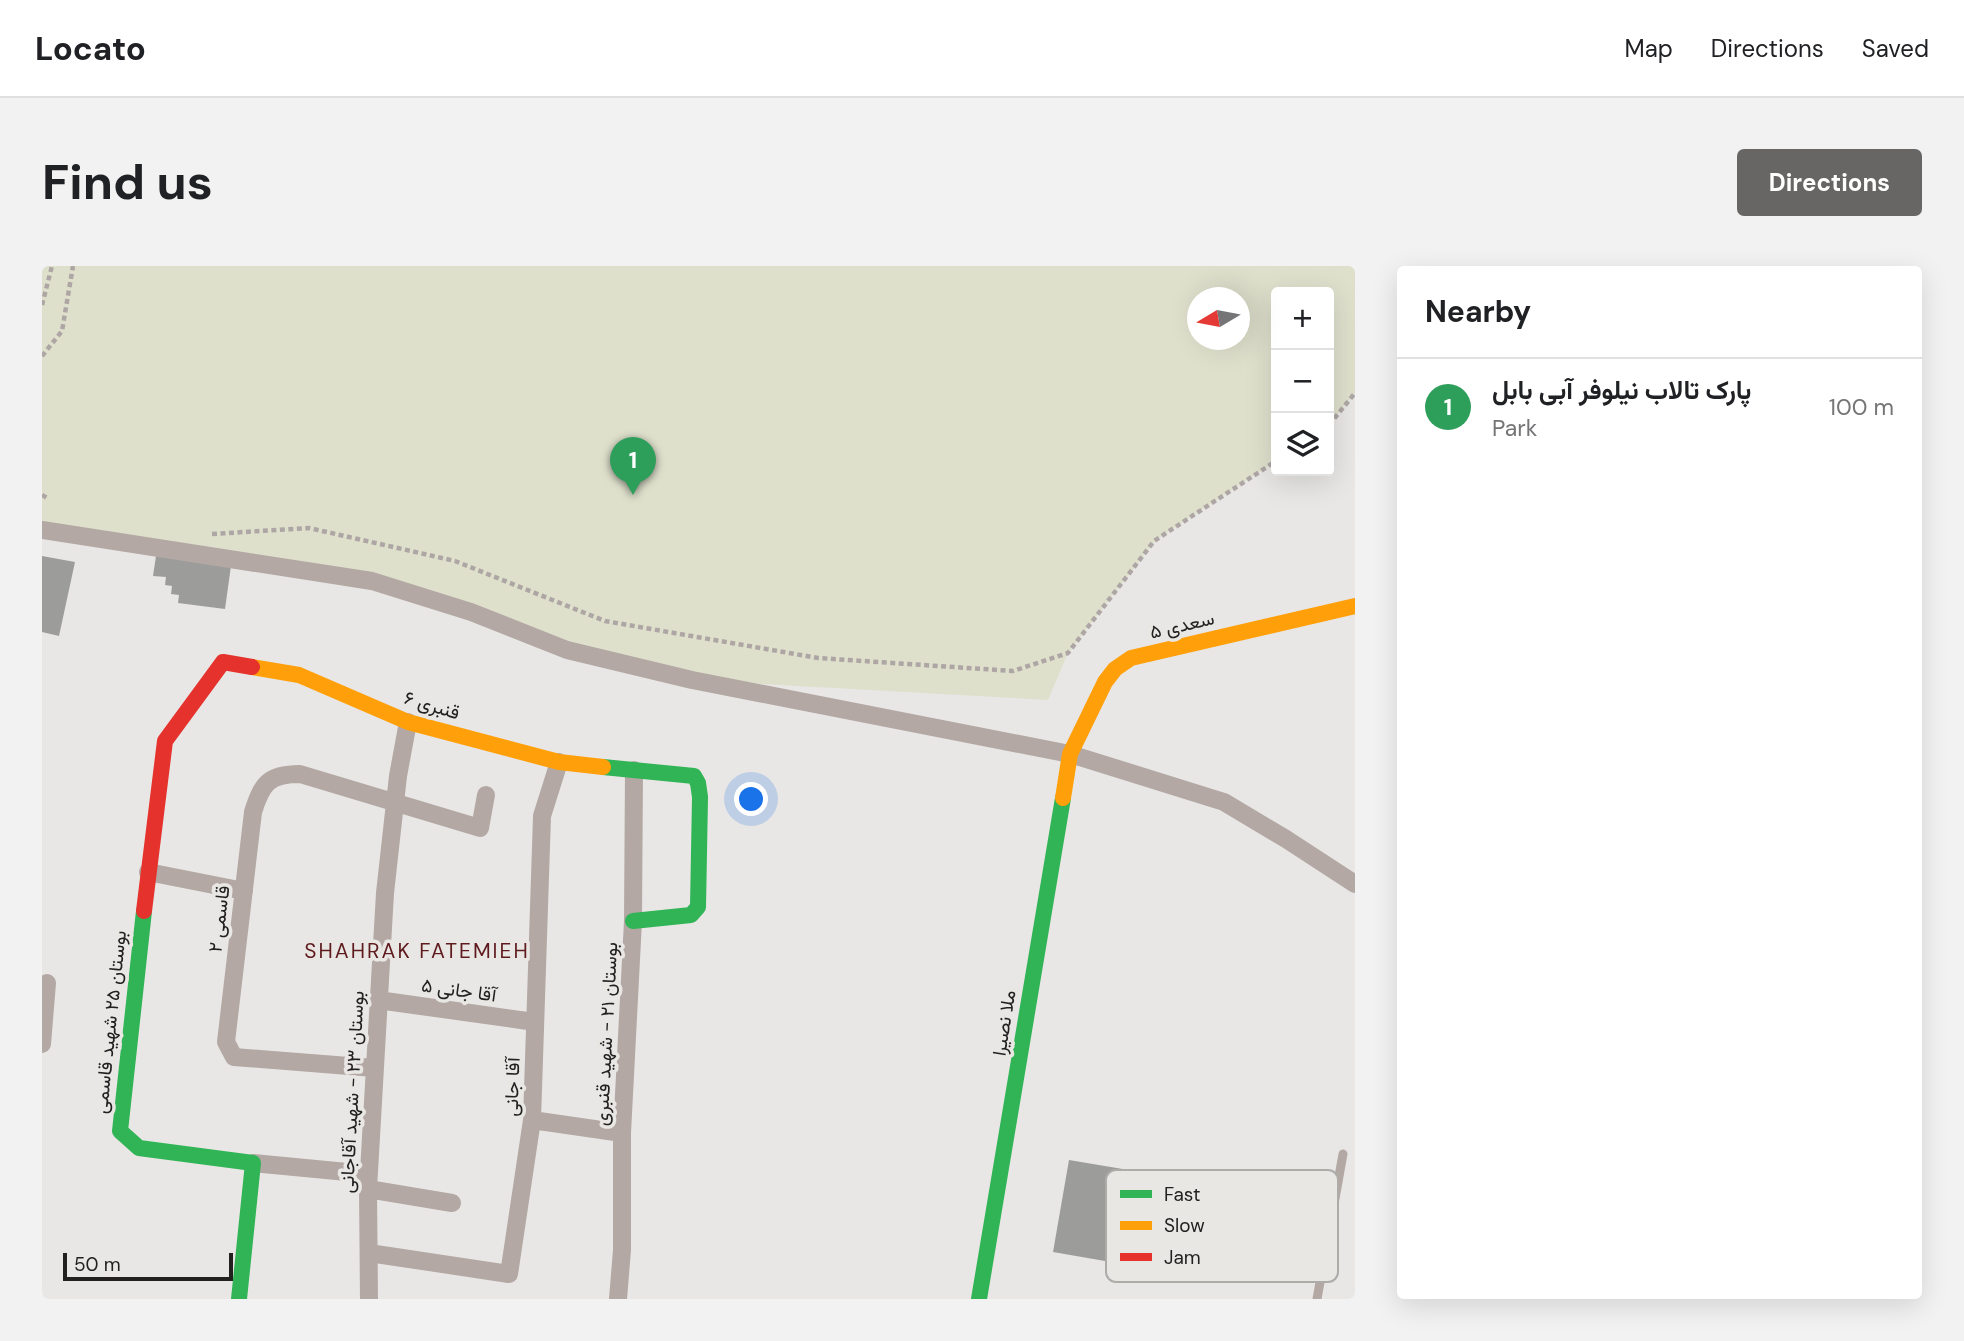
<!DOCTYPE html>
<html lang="en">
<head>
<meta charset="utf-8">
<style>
  body { margin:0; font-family:"DM Sans",Vazirmatn,sans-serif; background:#f2f2f2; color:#202124 }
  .controls { position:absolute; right:21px; top:21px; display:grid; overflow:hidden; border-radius:7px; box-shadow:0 7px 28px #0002 }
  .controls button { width:63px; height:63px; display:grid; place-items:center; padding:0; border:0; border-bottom:2px solid #e0e0e0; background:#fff; color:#202124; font:35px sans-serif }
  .compass { position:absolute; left:1145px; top:21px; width:63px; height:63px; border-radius:50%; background:#fff; box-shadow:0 7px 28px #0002; rotate:260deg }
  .scale { position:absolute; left:21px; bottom:18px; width:170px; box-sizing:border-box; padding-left:7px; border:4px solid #222120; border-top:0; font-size:19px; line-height:24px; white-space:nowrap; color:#222120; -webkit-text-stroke:5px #e9e7e4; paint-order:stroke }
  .you { position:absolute; left:710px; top:534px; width:24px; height:24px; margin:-18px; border:5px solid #fff; border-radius:50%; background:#1a73e8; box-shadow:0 0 0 10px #1a73e833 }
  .badge { display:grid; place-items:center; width:46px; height:46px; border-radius:50%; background:#676665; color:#fff; font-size:23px; font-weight:700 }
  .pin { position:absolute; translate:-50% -58px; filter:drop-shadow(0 2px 4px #0008) }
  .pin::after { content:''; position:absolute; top:37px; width:24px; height:21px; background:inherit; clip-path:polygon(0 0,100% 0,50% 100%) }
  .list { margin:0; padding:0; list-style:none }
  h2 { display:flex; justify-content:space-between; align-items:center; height:91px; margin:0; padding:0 28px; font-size:30px }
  h2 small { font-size:23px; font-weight:400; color:#757577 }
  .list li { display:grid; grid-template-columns:46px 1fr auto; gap:21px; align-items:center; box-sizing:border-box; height:98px; padding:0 28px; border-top:2px solid #e0e0e0 }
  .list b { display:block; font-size:26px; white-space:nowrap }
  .list p { margin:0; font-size:23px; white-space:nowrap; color:#757577 }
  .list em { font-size:23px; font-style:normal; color:#757577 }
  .icon { flex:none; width:38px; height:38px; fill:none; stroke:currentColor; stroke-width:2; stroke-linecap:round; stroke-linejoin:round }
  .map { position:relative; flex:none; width:1313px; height:1033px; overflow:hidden; border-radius:7px }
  header { display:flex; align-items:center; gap:42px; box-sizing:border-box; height:98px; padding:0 35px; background:#fff; border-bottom:2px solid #e0e0e0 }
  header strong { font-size:33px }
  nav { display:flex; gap:38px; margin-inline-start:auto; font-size:24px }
  .intro { display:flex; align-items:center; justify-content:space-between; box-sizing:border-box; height:168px; padding:0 42px }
  h1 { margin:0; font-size:49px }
  .button { padding:18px 32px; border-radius:7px; background:#676665; color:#fff; font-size:24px; font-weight:700 }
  main { display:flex; gap:42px; padding:0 42px }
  aside { flex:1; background:#fff; border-radius:7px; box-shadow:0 7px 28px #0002 }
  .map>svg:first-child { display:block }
  .green { fill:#dee0cc; fill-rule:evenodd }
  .building { fill:#9c9c9a }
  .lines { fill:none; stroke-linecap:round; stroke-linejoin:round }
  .path { stroke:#ada6a4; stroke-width:4.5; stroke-dasharray:5 3.5; stroke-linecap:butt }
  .lane { stroke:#b3a8a4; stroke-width:9 }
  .street { stroke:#b3a8a4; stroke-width:18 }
  .fast { stroke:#30b455; stroke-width:16 }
  .slow { stroke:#ff9f0a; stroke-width:16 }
  .jam { stroke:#e5322d; stroke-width:16 }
  .labels { text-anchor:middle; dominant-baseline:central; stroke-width:7; stroke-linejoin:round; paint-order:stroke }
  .street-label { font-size:19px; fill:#222120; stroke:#e9e7e4 }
  .neighbourhood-label { font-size:21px; letter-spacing:2px; fill:#5f1a1d; stroke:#e9e7e4 }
  .key { fill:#e9e7e4; stroke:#adaca9; stroke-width:2 }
  .key-label { font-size:19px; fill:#222120 }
</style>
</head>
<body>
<header>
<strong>Locato</strong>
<nav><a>Map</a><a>Directions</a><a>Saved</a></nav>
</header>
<div class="intro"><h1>Find us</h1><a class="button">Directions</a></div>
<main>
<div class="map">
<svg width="1313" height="1033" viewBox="0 0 1313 1033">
  <rect width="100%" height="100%" fill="#e8e7e5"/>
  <path class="green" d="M0 0H1313V127L1287 159V26H1234V195L1114 274 1026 387 1006 434 650 414 330 315 0 264ZM1156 32H1198V74H1156Z"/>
  <path class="building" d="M0 290 33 296 17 370 0 366Z
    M114 290 189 300 183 343 136 337 137 329 129 328 130 320 123 319 124 311 111 310Z
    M1027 894 1194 922 1178 1015 1011 986Z"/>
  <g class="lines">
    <path class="path" d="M0 39 10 0
      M0 90 20 65 31 0
      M1287 159 1313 127
      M0 229 7 233
      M170 268 267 262 413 295 563 355 776 392 971 405 1026 387 1112 275 1234 195"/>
    <path class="lane" d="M1275 1033 1301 888"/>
    <path class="street" d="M0 264 330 315 429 346 525 384 650 414 1028 488 1182 536 1244 573 1313 618
      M106 606 202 625
      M336 734 493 756
      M0 778 5 717
      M332 802 192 791 184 776 211 546C220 517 227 508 258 508L438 562 444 529
      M490 854 580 867
      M211 897 326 908
      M326 923 410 937
      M327 987 467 1008 490 854 500 550 517 496
      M327 1033 326 923 343 627 356 510 366 456
      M576 1033 580 984V867L591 655 592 504"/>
    <path class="fast" d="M561 501 652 510 656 517 658 531 656 641 649 649 591 655
      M102 645 78 865 97 882 211 897 197 1033
      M937 1033 1021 532"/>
    <path class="slow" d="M210 401 257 409 366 456 517 496 561 501
      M1021 532 1028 488 1063 416 1073 403 1089 392 1313 340"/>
    <path class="jam" d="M102 645 123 475 181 396 210 401"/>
  </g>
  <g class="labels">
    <g class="street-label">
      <text transform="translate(1140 359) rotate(-13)">سعدی ۵</text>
      <text transform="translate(390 439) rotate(17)">قنبری ۶</text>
      <text transform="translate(177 653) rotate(-83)">قاسمی ۲</text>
      <text transform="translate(417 724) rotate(8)">آقا جانی ۵</text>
      <text transform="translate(68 756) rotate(-84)">بوستان ۲۵ شهید قاسمی</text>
      <text transform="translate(962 757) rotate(-81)">ملا نصیرا</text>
      <text transform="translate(564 768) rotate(-87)">بوستان ۲۱ - شهید قنبری</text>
      <text transform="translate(470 821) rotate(-88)">آقا جانی</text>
      <text transform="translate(310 826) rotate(-87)">بوستان ۲۳ - شهید آقاجانی</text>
    </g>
    <g class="neighbourhood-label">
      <text x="375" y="685">SHAHRAK FATEMIEH</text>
    </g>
  </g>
  <rect x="1064" y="904" width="232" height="112" rx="10" class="key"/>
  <rect x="1078" y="924" width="32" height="8" fill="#30b455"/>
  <rect x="1078" y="955" width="32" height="9" fill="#ff9f0a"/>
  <rect x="1078" y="987" width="32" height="8" fill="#e5322d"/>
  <g class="key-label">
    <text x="1122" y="935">Fast</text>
    <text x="1122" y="966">Slow</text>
    <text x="1122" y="998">Jam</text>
  </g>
</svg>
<div class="controls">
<button>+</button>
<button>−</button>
<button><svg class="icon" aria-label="layers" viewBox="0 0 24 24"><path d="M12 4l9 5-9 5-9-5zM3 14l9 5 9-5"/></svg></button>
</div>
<svg class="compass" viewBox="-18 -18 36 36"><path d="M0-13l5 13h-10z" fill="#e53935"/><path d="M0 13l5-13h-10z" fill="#757577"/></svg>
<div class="scale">50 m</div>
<div class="you"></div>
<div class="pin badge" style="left:591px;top:229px;background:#2e9e5b">1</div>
</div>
<aside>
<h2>Nearby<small></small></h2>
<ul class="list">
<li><span class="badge" style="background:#2e9e5b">1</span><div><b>پارک تالاب نیلوفر آبی بابل</b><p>Park</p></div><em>100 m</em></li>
</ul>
</aside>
</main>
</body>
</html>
